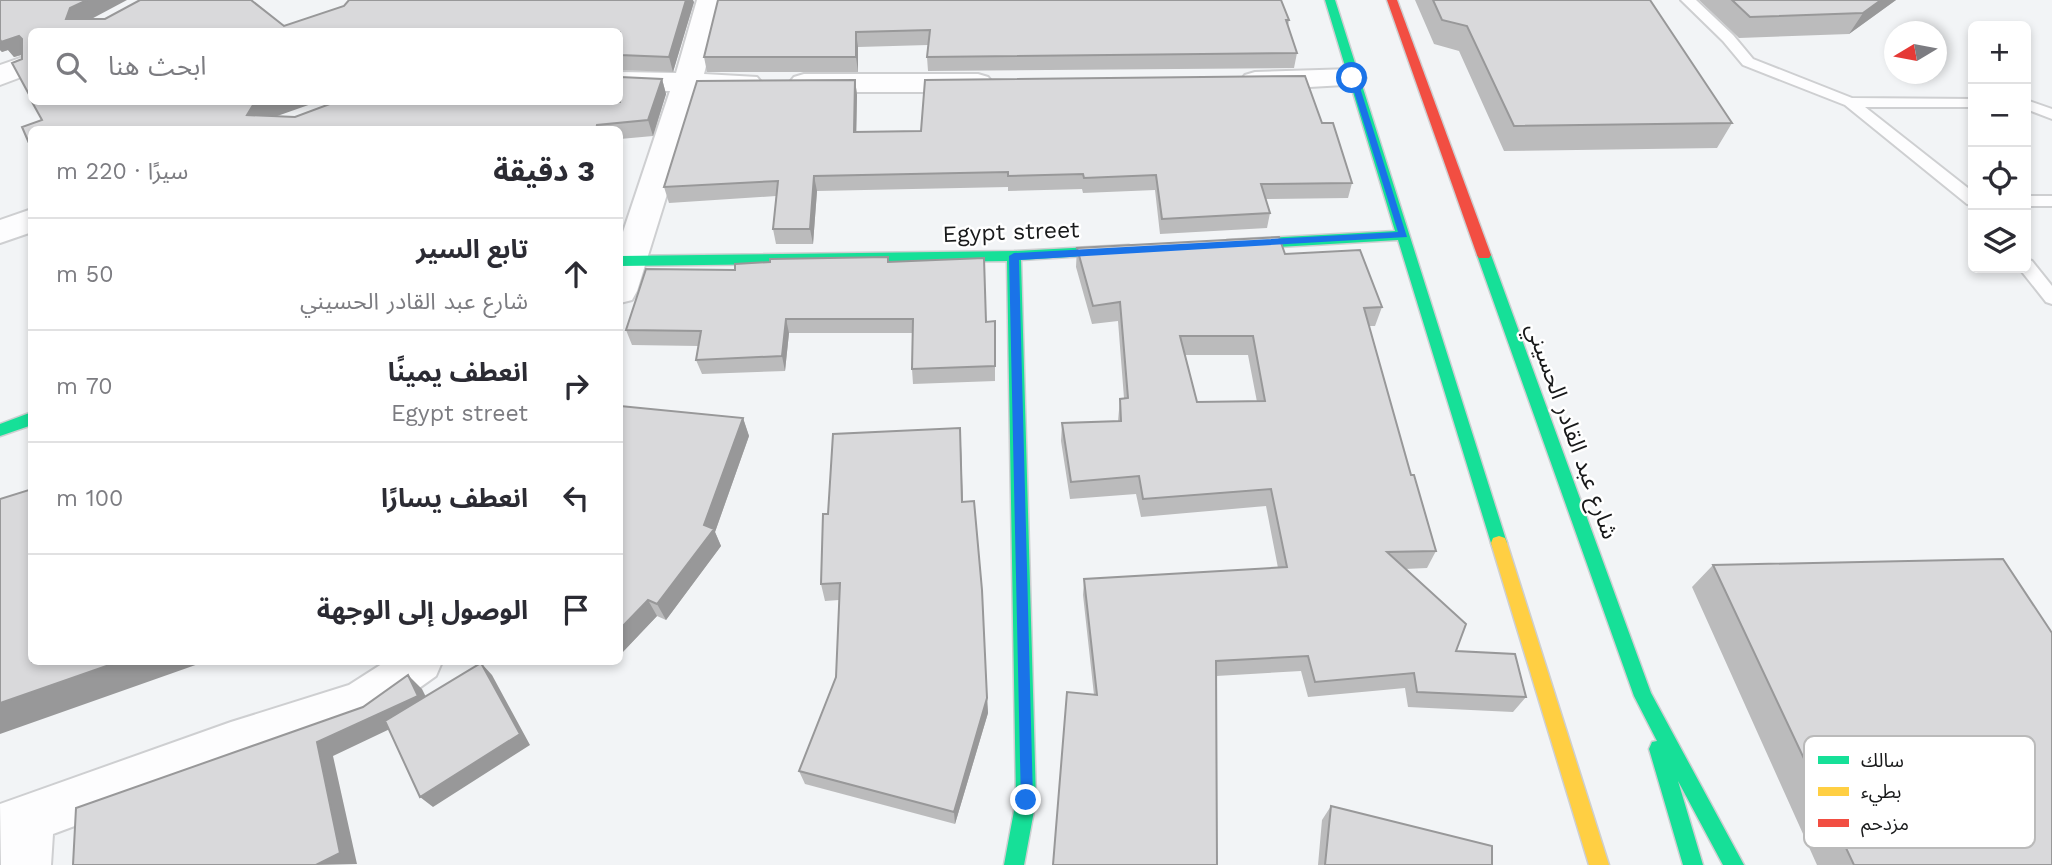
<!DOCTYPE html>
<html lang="ar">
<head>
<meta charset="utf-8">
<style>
  body { margin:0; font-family:"Work Sans","Noto Sans Arabic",sans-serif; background:#f2f2f3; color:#2b2b33; direction:rtl }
  .controls { position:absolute; right:21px; top:21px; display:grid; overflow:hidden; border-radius:10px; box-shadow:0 4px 10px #0003 }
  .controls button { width:63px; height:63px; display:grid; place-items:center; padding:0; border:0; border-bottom:2px solid #e1e1e2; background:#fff; color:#2b2b33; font:35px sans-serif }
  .compass { position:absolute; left:1884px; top:21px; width:63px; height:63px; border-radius:50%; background:#fff; box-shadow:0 4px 10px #0003; rotate:260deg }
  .stop { position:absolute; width:21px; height:21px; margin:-16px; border:5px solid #1a73e8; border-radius:50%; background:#fff }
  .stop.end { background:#1a73e8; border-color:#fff; box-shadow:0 2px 7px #0008 }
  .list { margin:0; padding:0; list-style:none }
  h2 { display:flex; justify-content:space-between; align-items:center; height:91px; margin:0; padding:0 28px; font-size:30px }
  h2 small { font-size:23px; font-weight:400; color:#7c7c81 }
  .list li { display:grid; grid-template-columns:46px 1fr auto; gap:21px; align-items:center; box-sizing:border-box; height:112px; padding:0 28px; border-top:2px solid #e1e1e2 }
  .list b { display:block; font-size:26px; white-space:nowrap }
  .list p { margin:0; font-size:23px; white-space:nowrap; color:#7c7c81 }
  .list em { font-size:23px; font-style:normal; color:#7c7c81 }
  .icon { flex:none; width:38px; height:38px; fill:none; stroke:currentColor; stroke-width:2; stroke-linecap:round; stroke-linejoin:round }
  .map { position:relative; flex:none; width:2052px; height:865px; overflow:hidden; direction:ltr }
  .search { position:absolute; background:#fff; box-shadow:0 4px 10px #0003; left:28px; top:28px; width:595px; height:77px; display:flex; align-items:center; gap:18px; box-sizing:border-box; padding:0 24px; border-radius:10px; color:#7c7c81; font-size:26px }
  .panel { position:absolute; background:#fff; box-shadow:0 4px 10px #0003; left:28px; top:126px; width:595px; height:539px; border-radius:10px; direction:rtl }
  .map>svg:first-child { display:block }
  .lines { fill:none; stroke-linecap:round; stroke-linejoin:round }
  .lane-casing { stroke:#cecfd1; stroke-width:4 }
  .street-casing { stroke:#cecfd1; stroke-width:4 }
  .fast-casing { stroke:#cecfd1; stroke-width:3 }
  .slow-casing { stroke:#cecfd1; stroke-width:3 }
  .jam-casing { stroke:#cecfd1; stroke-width:3 }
  .lane { fill:#fdfdfe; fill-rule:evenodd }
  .street { fill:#fdfdfe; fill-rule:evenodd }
  .fast { fill:#16e098; fill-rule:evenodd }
  .slow { fill:#ffcf43; fill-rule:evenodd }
  .jam { fill:#f24e42; fill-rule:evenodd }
  .wall { fill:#bbbbbc; fill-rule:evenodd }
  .shaded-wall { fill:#989899 }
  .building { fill:#d9d9db; stroke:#989899; stroke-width:2; fill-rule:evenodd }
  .route { fill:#1a73e8 }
  .labels { text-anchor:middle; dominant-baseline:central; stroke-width:5; stroke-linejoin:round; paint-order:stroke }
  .street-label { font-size:23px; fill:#18191a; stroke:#fff }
  .key { fill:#fff; stroke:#bababa; stroke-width:2 }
  .key-label { font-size:19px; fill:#18191a }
</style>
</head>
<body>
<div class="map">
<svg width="2052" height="865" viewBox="0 0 2052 865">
  <rect width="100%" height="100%" fill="#f2f4f6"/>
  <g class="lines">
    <g class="lane-casing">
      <path id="lane" d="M1681 0H1696L1733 35 1753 59 1852 98 1973 99V107H1865L1973 192V205L1967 204 1845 105 1743 65 1723 41Z
        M2026 100 2052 109V119L2026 109Z
        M2026 196H2052V206H2026Z
        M2026 259 2032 261 2052 286V304L2046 302 2019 268H2026Z"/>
    </g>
    <g class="street-casing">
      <path id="street" d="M697 0H723L704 74 757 77 762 83 757 89 747 92 699 91 637 291 632 300 620 303V241L670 91 620 90V72L676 73Z
        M32 54V73L0 85V65Z
        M1352 69 1362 72 1366 78 1362 84 1255 90 1245 87 1240 81 1245 75 1255 72Z
        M804 74H978L988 77 993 83 988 89 978 92H804L794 89 789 83 794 77Z
        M32 209V232L0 243V220Z
        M385 662H442L436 676 377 718 231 768 53 834 51 865H1L0 804 231 722 349 685Z"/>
    </g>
    <g class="fast-casing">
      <path id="fast" d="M1325 0H1335L1507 543 1505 548 1499 550 1493 548 1491 543 1398 240 1227 250 1220 245 1227 240 1395 231Z
        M1129 245 1136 250 1134 253 1021 260 1036 800 1024 865H1004L1016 800 1007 261 620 266V256L1014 251Z
        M1484 250 1491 255 1651 693 1744 865H1723L1678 781 1703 865H1683L1649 749 1652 742 1657 741 1634 696 1477 255Z
        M32 412V425L0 436V424Z"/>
    </g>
    <g class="slow-casing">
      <path id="slow" d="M1499 536 1505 538 1507 543 1609 865H1589L1491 543 1493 538Z"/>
    </g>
    <g class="jam-casing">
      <path id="jam" d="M1387 0H1397L1491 255 1489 258H1479L1477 255Z"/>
    </g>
    <use href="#lane" class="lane"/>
    <use href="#street" class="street"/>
    <use href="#fast" class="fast"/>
    <use href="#slow" class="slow"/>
    <use href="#jam" class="jam"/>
  </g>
  <path class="wall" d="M0 0 91 19 284 26 694 2 673 72 620 70V32L22 59V55L14 57 8 50 2 52 0 50Z
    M718 0 1289 20 1288 26 1297 53 1294 68 928 71 927 57 928 45 858 47V72H707L704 57Z
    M1415 0H1650L1732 123 1717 148 1504 151 1459 51 1434 44Z
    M1699 0H1896L1849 34 1739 38Z
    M662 79 666 94 653 136 620 139V130H32L42 120 276 116 295 117Z
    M855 80 857 95 856 132 1322 123 1352 183 1348 198 1266 199 1270 213 1267 228 1160 234 1155 190 1083 193 1082 189 1008 191V187L817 191 813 244H776L773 229 776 196 669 203 664 187Z
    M1077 248 1285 254 1382 307 1375 326H1369L1411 475 1436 551 1427 568 1405 569 1456 651 1526 697 1513 712 1408 707 1405 688 1308 697 1301 671 1216 676 1217 865 1094 695 1083 595 1084 579 1278 568 1266 506 1141 517 1136 494 1070 499 1061 441 1062 423 1118 421 1120 399 1124 398 1118 321 1092 324 1076 267ZM1184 355H1248L1257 402H1197Z
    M888 257 889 262 986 322 995 321V381L913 384 912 369 913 333H789L785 371 702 374 696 360 699 346 632 345 626 330 735 270Z
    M743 418 749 436 715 532 721 546 666 620 657 616 620 655Z
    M961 446 963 502 988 713 955 824 805 784 799 771 836 677 839 600 825 601 821 584 828 514Z
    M1713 565 2052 865H1817L1692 587Z
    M1331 806 1492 865H1318L1322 820Z"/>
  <path class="shaded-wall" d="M87 0H127L82 24 66 19 70 8Z
    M686 0H693L694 2 673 72 669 57Z
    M1881 0H1896L1849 34 1863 13Z
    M856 32 858 47V72L856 57Z
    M19 36 31 52 14 57 8 50 2 52 0 50V37Z
    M662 79 666 94 653 136 648 120Z
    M855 80 857 95 856 148 854 132Z
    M263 102H317L263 121 247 115 253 105Z
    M814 176 817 191 813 244 810 229Z
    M786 319 789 333 785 371 782 356Z
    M743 418 749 436 715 532 721 546 666 620 657 604 704 525Z
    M960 428 961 446 963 519 962 502Z
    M982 590 988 713 955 824 954 812Z
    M648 600 657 616 620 655V629Z
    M118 662H204L0 734V703Z
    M481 663 492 675 530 745 433 807 420 797Z
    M408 675 422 689 432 709 333 756 357 864 316 865 317 742Z"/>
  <path class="building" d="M0 0H87L70 8 66 19H105L140 0H251L284 26 344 6 349 0H686L669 57 620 55V32H32V100L12 63 22 59V39L19 36 1 42 0 39Z
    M718 0H1281L1289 20H1286L1297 53 927 57 930 30 856 32V57H704Z
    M1433 0H1650L1732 123 1514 126 1467 26 1442 20Z
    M1732 0H1881L1863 13 1750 17Z
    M1305 76 1322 123H1333L1352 183 1261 184 1270 213 1162 219 1156 175 1084 178 1083 174 1008 176V172L814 176 810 229H773L778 181 664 187 697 81 855 80 854 132 921 131 925 80Z
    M620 77 662 79 648 120 597 125 596 130H32V150L22 127 42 120 32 102H263L253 105 247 115 295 117 335 102H620Z
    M1279 237 1285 254 1360 250 1382 307 1364 308 1411 475H1414L1436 551 1387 552 1466 624 1456 651 1515 654 1526 697 1417 692 1414 673 1315 682 1308 656 1216 661 1217 865H1053L1067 692 1097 695 1084 579 1287 567 1271 489 1143 499 1139 476 1071 482 1062 423 1121 421 1120 399 1128 398 1120 302 1093 306 1077 248ZM1180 336H1253L1265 401 1197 402Z
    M888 257V262L984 258 986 322 995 321V366L912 369 913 319H786L782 356 696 360 701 331 626 330 646 269 735 270V264L770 262V259Z
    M620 406 743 418 704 525 714 529 657 604 648 600 620 629Z
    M960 428 962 502 974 501 982 590 987 698 954 812 799 771 836 677 840 583 821 584 823 514H828L833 434Z
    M32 489V662H118L0 703V499Z
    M2003 559 2052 633V865H1854L1713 565Z
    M481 663 520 734 420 797 385 721Z
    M408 675 418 696 317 742 340 853 316 865H73L76 808 363 707Z
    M1331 806 1492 846V865H1325Z"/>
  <path class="route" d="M1349 76 1357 78 1407 237 1019 260 1033 800 1026 807 1021 805 1009 256 1014 253 1398 232Z"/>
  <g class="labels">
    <g class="street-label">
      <text transform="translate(1011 232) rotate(-2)">Egypt street</text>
      <text transform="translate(1572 431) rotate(70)">شارع عبد القادر الحسيني</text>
    </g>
  </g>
  <rect x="1804" y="736" width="231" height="112" rx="10" class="key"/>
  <rect x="1818" y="756" width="31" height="8" fill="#16e098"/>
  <rect x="1818" y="787" width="31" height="9" fill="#ffcf43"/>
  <rect x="1818" y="819" width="31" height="8" fill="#f24e42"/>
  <g class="key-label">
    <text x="1861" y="767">سالك</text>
    <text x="1861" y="798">بطيء</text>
    <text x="1861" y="830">مزدحم</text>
  </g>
</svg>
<div class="controls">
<button>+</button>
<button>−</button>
<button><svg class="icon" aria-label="locate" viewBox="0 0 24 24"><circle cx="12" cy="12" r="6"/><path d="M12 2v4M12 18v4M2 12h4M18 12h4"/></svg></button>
<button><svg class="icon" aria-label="layers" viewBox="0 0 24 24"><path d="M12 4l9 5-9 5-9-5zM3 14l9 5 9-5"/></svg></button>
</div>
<svg class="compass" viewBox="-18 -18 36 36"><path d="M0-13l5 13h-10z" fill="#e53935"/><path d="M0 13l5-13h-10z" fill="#7c7c81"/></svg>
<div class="stop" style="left:1352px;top:78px"></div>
<div class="stop end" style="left:1026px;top:800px"></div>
<div class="search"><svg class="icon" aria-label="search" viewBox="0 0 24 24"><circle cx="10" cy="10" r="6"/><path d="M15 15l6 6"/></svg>ابحث هنا</div>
<section class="panel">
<h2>3 دقيقة<small>سيرًا · 220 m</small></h2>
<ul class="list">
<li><svg class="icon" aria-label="ahead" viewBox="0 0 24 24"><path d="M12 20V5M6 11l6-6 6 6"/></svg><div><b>تابع السير</b><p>شارع عبد القادر الحسيني</p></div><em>50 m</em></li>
<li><svg class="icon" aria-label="right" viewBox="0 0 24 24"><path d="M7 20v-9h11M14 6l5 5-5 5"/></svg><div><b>انعطف يمينًا</b><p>Egypt street</p></div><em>70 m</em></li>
<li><svg class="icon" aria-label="left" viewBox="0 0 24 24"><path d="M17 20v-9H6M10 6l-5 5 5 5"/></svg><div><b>انعطف يسارًا</b></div><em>100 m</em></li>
<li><svg class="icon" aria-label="arrive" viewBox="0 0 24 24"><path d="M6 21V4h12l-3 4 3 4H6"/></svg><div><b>الوصول إلى الوجهة</b></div></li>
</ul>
</section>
</div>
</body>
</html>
